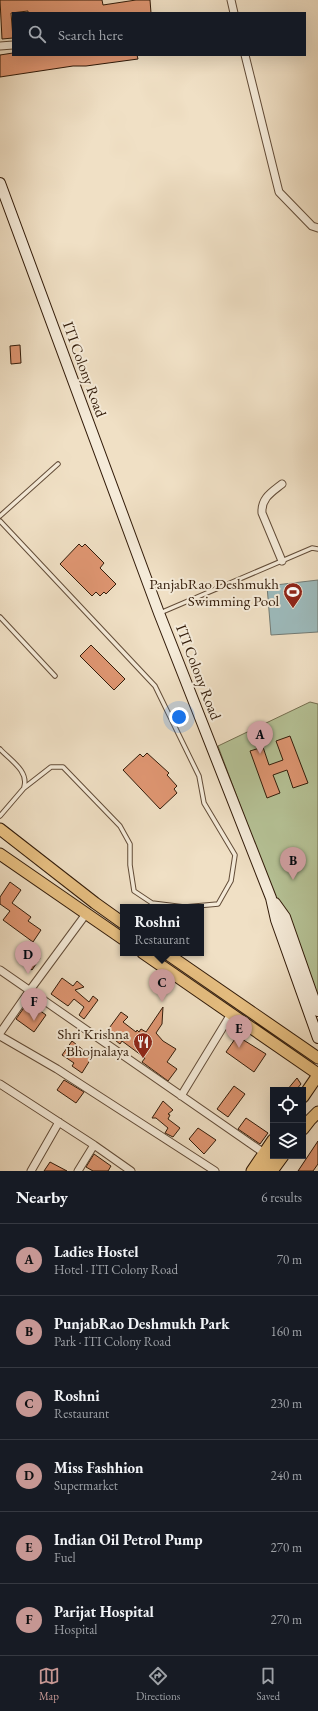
<!DOCTYPE html>
<html lang="en">
<head>
<meta charset="utf-8">
<style>
  body { margin:0; font-family:"EB Garamond",serif; background:#20242c; color:#f1f3f6 }
  .controls { position:absolute; right:12px; bottom:12px; display:grid; overflow:hidden; border-radius:0px; box-shadow:0 4px 16px #0002 }
  .controls button { width:36px; height:36px; display:grid; place-items:center; padding:0; border:0; border-bottom:1px solid #363941; background:#171b24; color:#f1f3f6; font:20px sans-serif }
  .you { position:absolute; left:179px; top:717px; width:14px; height:14px; margin:-10px; border:3px solid #fff; border-radius:50%; background:#1a73e8; box-shadow:0 0 0 6px #1a73e833 }
  .badge { display:grid; place-items:center; width:26px; height:26px; border-radius:50%; background:#c59692; color:#111; font-size:13px; font-weight:700 }
  .pin { position:absolute; translate:-50% -33px; filter:drop-shadow(0 1px 2px #0008) }
  .pin::after { content:''; position:absolute; top:21px; width:14px; height:12px; background:inherit; clip-path:polygon(0 0,100% 0,50% 100%) }
  .popup { position:absolute; left:120px; top:904px; width:84px; height:52px; box-sizing:border-box; display:grid; place-content:center; border-radius:0px; background:#171b24; filter:drop-shadow(0 1px 3px #0005); font-size:13px; white-space:nowrap; color:#9ea1a6 }
  .popup b { font-size:15px; color:#f1f3f6 }
  .popup::after { content:''; position:absolute; left:50%; top:100%; margin-left:-8px; border:8px solid transparent; border-top-color:#171b24 }
  .list { margin:0; padding:0; list-style:none }
  h2 { display:flex; justify-content:space-between; align-items:center; height:52px; margin:0; padding:0 16px; font-size:17px }
  h2 small { font-size:13px; font-weight:400; color:#9ea1a6 }
  .list li { display:grid; grid-template-columns:26px 1fr auto; gap:12px; align-items:center; box-sizing:border-box; height:72px; padding:0 16px; border-top:1px solid #363941 }
  .list b { display:block; font-size:15px; white-space:nowrap }
  .list p { margin:0; font-size:13px; white-space:nowrap; color:#9ea1a6 }
  .list em { font-size:13px; font-style:normal; color:#9ea1a6 }
  .icon { flex:none; width:22px; height:22px; fill:none; stroke:currentColor; stroke-width:2; stroke-linecap:round; stroke-linejoin:round }
  .map { position:relative; flex:none; width:318px; height:1171px; overflow:hidden }
  .search { position:absolute; background:#171b24; box-shadow:0 4px 16px #0002; left:12px; right:12px; top:12px; height:44px; display:flex; align-items:center; gap:10px; box-sizing:border-box; padding:0 14px; border-radius:0px; color:#9ea1a6; font-size:15px }
  .sheet { height:484px; background:#171b24 }
  nav { display:flex; justify-content:space-around; align-items:center; box-sizing:border-box; height:56px; border-top:1px solid #363941; background:#171b24; font-size:11px; color:#9ea1a6 }
  nav a { display:grid; justify-items:center; gap:2px }
  nav .on { color:#c59692 }
  .map>svg:first-child { display:block }
  .green { fill:#b6c397; stroke:#746f50 }
  .water { fill:#9dbbbd; stroke:#727b75 }
  .building { fill:#df9672; stroke:#321b09 }
  .lines { fill:none; stroke-linecap:round; stroke-linejoin:round }
  .lane-casing { stroke:#624c38; stroke-width:5.5 }
  .street-casing { stroke:#624c38; stroke-width:9 }
  .secondary-casing { stroke:#321b09; stroke-width:12 }
  .primary-casing { stroke:#321b09; stroke-width:13 }
  .lane { stroke:#f5ebd9; stroke-width:3.5 }
  .street { stroke:#f5ebd9; stroke-width:7 }
  .secondary { stroke:#f5ebd9; stroke-width:10 }
  .primary { stroke:#e8c082; stroke-width:11 }
  .labels { text-anchor:middle; dominant-baseline:central; stroke-width:4; stroke-linejoin:round; paint-order:stroke }
  .street-label { font-size:15px; fill:#321b09; stroke:#f5ebd9 }
  .poi-label { font-size:15px; fill:#321b09; stroke:#f5ebd9; text-anchor:end }
</style>
</head>
<body>
<div class="map">
<svg width="318" height="1171" viewBox="0 0 318 1171">
  <rect width="100%" height="100%" fill="#f0e0c5"/>
  <filter id="stains"><feTurbulence type="fractalNoise" baseFrequency=".005" numOctaves="4"/><feColorMatrix values="0 0 0 0 .2 0 0 0 0 .09 0 0 0 0 .02 0 0 0 .5 -.17"/></filter>
  <radialGradient id="worn" r=".72"><stop offset=".6" stop-color="#630" stop-opacity="0"/><stop offset="1" stop-color="#630" stop-opacity=".3"/></radialGradient>
  <path class="green" d="M310 702 318 704V1014L218 746Z"/>
  <path class="water" d="M318 580V632L271 635 267 586Z"/>
  <path class="building" d="M0 0H102L103 5 136 0H150L151 13H28V11L11 13 13 38 2 39Z
    M13 53V55H137L138 59 86 66H73L0 77V55Z
    M20 345 21 363 11 364 10 346Z
    M79 544 82 547 85 544 104 563 100 568 116 584 106 594 104 592 100 596 96 592 92 596 60 564Z
    M91 645 125 679 114 690 80 656Z
    M290 736 308 783 293 788 287 770 273 775 280 793 267 798 250 751 263 747 269 765 283 760 276 741Z
    M147 753 169 773 167 775 177 786 174 789 177 793 160 809 123 770 140 754 143 757Z
    M10 882 21 890 12 903 31 917 28 921 41 930 33 942 3 920 10 911 0 904V897Z
    M32 952 40 958 32 970 25 965Z
    M62 978 73 986 77 981 84 987 75 990 89 1002 93 996 98 1000 84 1019 79 1015 84 1007 74 999 68 1006 51 994Z
    M28 1002 46 1015 34 1032 16 1019Z
    M163 1007 162 1024 156 1033 163 1041 176 1049 167 1062 177 1069 168 1081 142 1062 145 1058 122 1041 120 1044 111 1037 110 1040 104 1035 121 1012 128 1017 123 1022 136 1032 137 1030 139 1032 141 1029 146 1032Z
    M237 1036 266 1054 254 1072 226 1052Z
    M72 1041 92 1057 82 1073 72 1066 74 1063 62 1055Z
    M297 1078 301 1084 296 1090H287Z
    M64 1080 84 1092 76 1103 57 1090Z
    M234 1086 245 1094 228 1117 217 1109Z
    M163 1101 173 1110 168 1114 170 1115 168 1119 180 1128 173 1137 165 1133 168 1128 156 1118H152Z
    M246 1118 268 1133 260 1144 238 1129Z
    M198 1128 216 1140 204 1154 189 1139Z
    M318 1141V1164L313 1171H298Z
    M94 1154 111 1166 108 1171H93L86 1167Z
    M50 1162 67 1171H44Z"/>
  <g class="lines">
    <g class="lane-casing">
      <path id="lane" d="M0 516 58 464
        M0 521 155 686 199 776 204 803 235 855 231 881 218 904 185 907
        M160 613 312 548 318 549
        M0 617 55 676
        M0 749C10 760 29 771 24 787
        M0 816 24 788 51 767H63L120 826 130 844V865L134 891 152 903 184 907"/>
    </g>
    <g class="street-casing">
      <path id="street" d="M231 0 234 13
        M0 46 13 45
        M245 55 279 192 312 226 318 228
        M282 484C272 492 261 498 262 513L282 561
        M0 970 264 1153
        M0 1033 30 990 86 914
        M0 1036 57 1069 215 1171
        M0 1084 94 1145 131 1171
        M181 1096 231 1014
        M31 1171 59 1122
        M78 1171 94 1145"/>
    </g>
    <g class="secondary-casing">
      <path id="secondary" d="M0 183 159 613 271 898 276 920 318 1038
        M275 903 285 917 318 1011"/>
    </g>
    <g class="primary-casing">
      <path id="primary" d="M0 829 95 903 123 923
        M0 854 123 939
        M143 953 318 1074
        M166 953 318 1058
        M303 1097 318 1075
        M303 1129 310 1120 318 1112
        M252 1171 273 1140
        M263 1171 273 1156
        M272 1171 283 1156"/>
    </g>
    <use href="#lane" class="lane"/>
    <use href="#street" class="street"/>
    <use href="#secondary" class="secondary"/>
    <use href="#primary" class="primary"/>
  </g>
  <defs>
    <g id="stadium-pin" transform="scale(1)"><path d="M0 17L-7.5 6A9.5 9.5 0 1 1 7.5 6Z" fill="#8f2418" stroke="#f5ebd9"/><path d="M0-5a6.5 5 0 1 0 0 10a6.5 5 0 1 0 0-10ZM-3.5-1.8h7v3.6h-7Z" fill="#fff"/></g>
    <g id="restaurant-pin" transform="scale(1)"><path d="M0 17L-7.5 6A9.5 9.5 0 1 1 7.5 6Z" fill="#8f2418" stroke="#f5ebd9"/><path d="M-5-6h1v4h1v-4h1v4h1v-4h1v5L-1.5 .5V6h-2V.5L-5-1ZM5-6V6H3V1.5H1.5Q1.5-4 5-6Z" fill="#fff"/></g>
  </defs>
  <g fill-rule="evenodd">
    <use href="#stadium-pin" x="293" y="592"/>
    <use href="#restaurant-pin" x="143" y="1042"/>
  </g>
  <g class="labels">
    <g class="street-label">
      <text transform="translate(85 369) rotate(70)">ITI Colony Road</text>
      <text transform="translate(199 672) rotate(69)">ITI Colony Road</text>
    </g>
    <g class="poi-label">
      <text x="279" y="583">PanjabRao Deshmukh<tspan x="279" dy="17">Swimming Pool</tspan></text>
      <text x="129" y="1033">Shri Krishna<tspan x="129" dy="17">Bhojnalaya</tspan></text>
    </g>
  </g>
  <rect width="100%" height="100%" filter="url(#stains)"/>
  <rect width="100%" height="100%" fill="url(#worn)"/>
</svg>
<div class="controls">
<button><svg class="icon" aria-label="locate" viewBox="0 0 24 24"><circle cx="12" cy="12" r="6"/><path d="M12 2v4M12 18v4M2 12h4M18 12h4"/></svg></button>
<button><svg class="icon" aria-label="layers" viewBox="0 0 24 24"><path d="M12 4l9 5-9 5-9-5zM3 14l9 5 9-5"/></svg></button>
</div>
<div class="you"></div>
<div class="pin badge" style="left:260px;top:754px">A</div>
<div class="pin badge" style="left:293px;top:880px">B</div>
<div class="pin badge" style="left:162px;top:1002px">C</div>
<div class="popup"><b>Roshni</b>Restaurant</div>
<div class="pin badge" style="left:28px;top:974px">D</div>
<div class="pin badge" style="left:239px;top:1048px">E</div>
<div class="pin badge" style="left:34px;top:1021px">F</div>
<div class="search"><svg class="icon" aria-label="search" viewBox="0 0 24 24"><circle cx="10" cy="10" r="6"/><path d="M15 15l6 6"/></svg>Search here</div>
</div>
<section class="sheet">
<h2>Nearby<small>6 results</small></h2>
<ul class="list">
<li><span class="badge">A</span><div><b>Ladies Hostel</b><p>Hotel · ITI Colony Road</p></div><em>70 m</em></li>
<li><span class="badge">B</span><div><b>PunjabRao Deshmukh Park</b><p>Park · ITI Colony Road</p></div><em>160 m</em></li>
<li><span class="badge">C</span><div><b>Roshni</b><p>Restaurant</p></div><em>230 m</em></li>
<li><span class="badge">D</span><div><b>Miss Fashhion</b><p>Supermarket</p></div><em>240 m</em></li>
<li><span class="badge">E</span><div><b>Indian Oil Petrol Pump</b><p>Fuel</p></div><em>270 m</em></li>
<li><span class="badge">F</span><div><b>Parijat Hospital</b><p>Hospital</p></div><em>270 m</em></li>
</ul>
</section>
<nav>
<a class="on"><svg class="icon" aria-label="map" viewBox="0 0 24 24"><path d="M3 6l6-2 6 2 6-2v14l-6 2-6-2-6 2zM9 4v14M15 6v14"/></svg>Map</a>
<a><svg class="icon" aria-label="directions" viewBox="0 0 24 24"><path d="M12 3l9 9-9 9-9-9zM9 14v-3h6M13 9l2 2-2 2"/></svg>Directions</a>
<a><svg class="icon" aria-label="saved" viewBox="0 0 24 24"><path d="M7 4h10v16l-5-4-5 4z"/></svg>Saved</a>
</nav>
</body>
</html>
